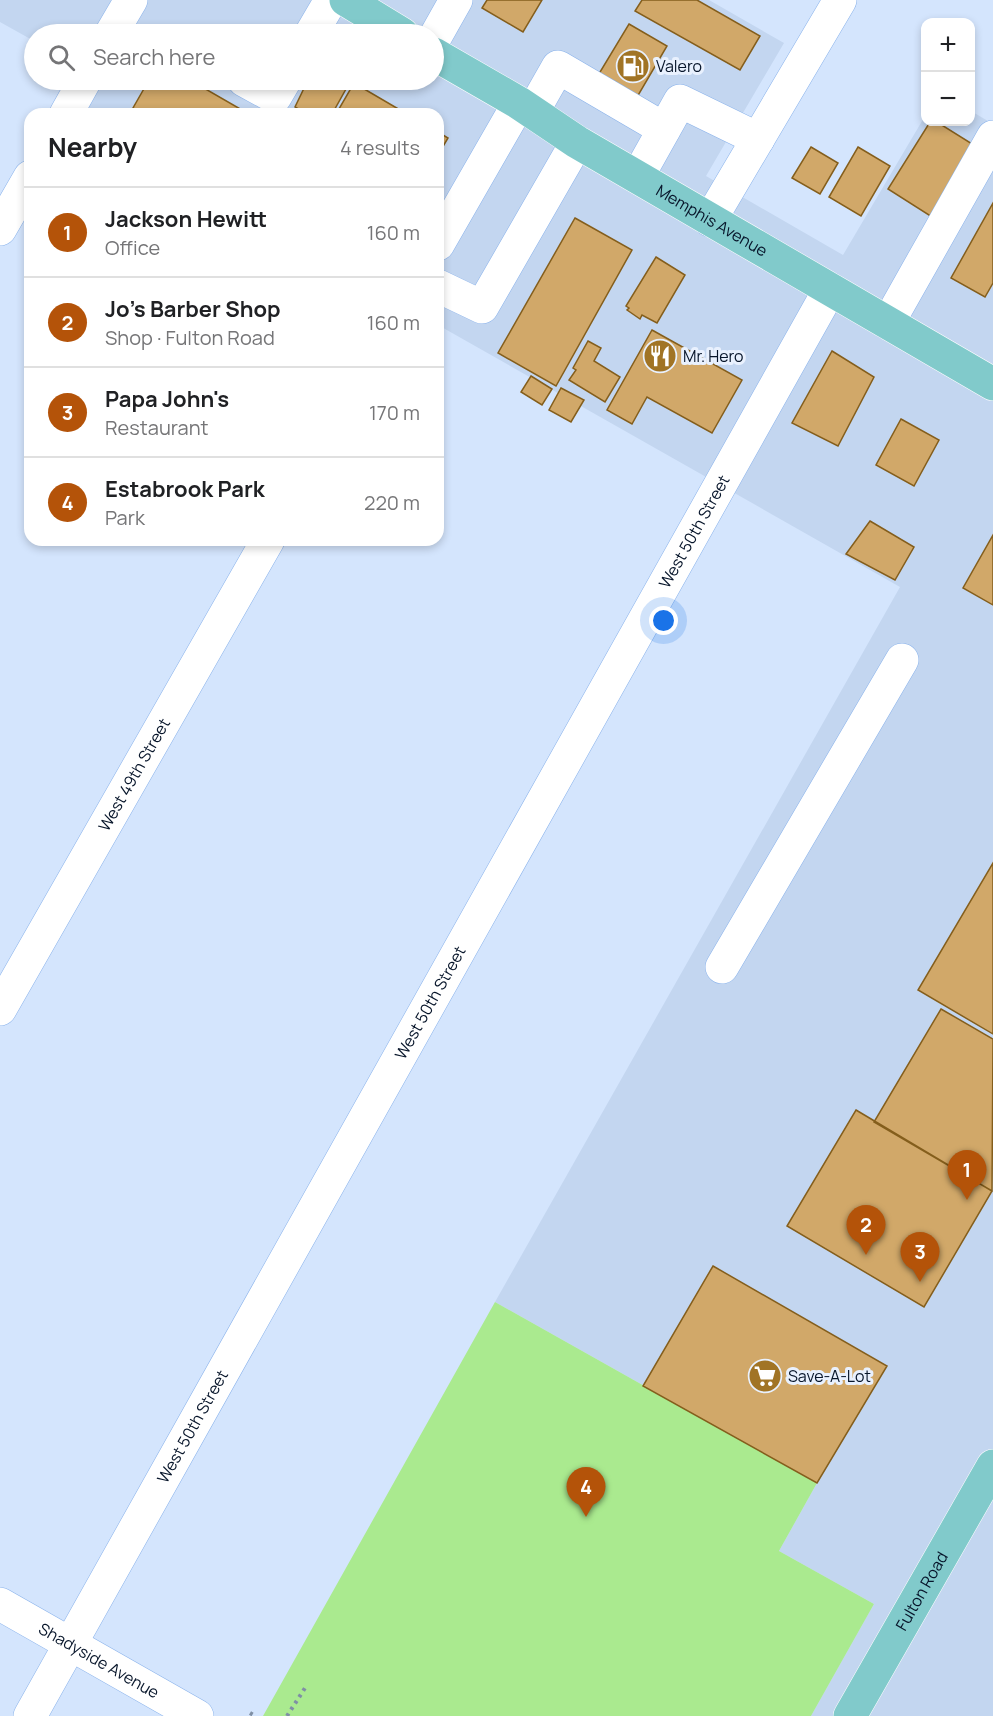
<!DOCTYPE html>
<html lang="en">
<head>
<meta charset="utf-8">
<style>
  body { margin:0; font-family:Manrope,sans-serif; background:#f6f6f6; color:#202124 }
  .controls { position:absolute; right:18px; top:18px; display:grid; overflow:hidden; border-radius:12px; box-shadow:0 3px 9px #0003 }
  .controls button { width:54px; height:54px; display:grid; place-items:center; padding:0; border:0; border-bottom:2px solid #e0e0e0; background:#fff; color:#202124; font:30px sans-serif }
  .you { position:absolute; left:664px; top:621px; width:21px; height:21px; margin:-15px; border:4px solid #fff; border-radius:50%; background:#1a73e8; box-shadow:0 0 0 9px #1a73e833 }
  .badge { display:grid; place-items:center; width:39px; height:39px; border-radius:50%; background:#b45309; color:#fff; font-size:20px; font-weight:700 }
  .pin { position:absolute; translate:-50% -50px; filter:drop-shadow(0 2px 3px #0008) }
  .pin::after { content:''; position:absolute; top:32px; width:21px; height:18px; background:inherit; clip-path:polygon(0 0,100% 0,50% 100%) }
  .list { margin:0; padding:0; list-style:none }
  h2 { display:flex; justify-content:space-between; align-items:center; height:78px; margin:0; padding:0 24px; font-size:26px }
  h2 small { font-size:20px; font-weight:400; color:#757577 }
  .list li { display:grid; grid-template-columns:39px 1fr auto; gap:18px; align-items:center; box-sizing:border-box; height:90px; padding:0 24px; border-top:2px solid #e0e0e0 }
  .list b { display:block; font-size:22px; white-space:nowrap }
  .list p { margin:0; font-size:20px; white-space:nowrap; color:#757577 }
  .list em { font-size:20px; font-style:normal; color:#757577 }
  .icon { flex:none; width:33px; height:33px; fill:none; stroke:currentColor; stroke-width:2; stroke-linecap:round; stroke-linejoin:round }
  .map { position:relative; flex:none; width:993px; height:1716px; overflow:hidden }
  .search { position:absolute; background:#fff; box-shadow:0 3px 9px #0003; left:24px; top:24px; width:420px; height:66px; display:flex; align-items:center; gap:15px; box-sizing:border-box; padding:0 21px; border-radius:33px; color:#757577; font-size:22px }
  .panel { position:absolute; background:#fff; box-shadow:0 3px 9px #0003; left:24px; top:108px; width:420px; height:438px; border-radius:18px }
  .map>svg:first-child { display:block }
  .built { fill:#c3d6f0 }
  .green { fill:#aaea8f }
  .building { fill:#d1a869; stroke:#845e1c; stroke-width:1.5 }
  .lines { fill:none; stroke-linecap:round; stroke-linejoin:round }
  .minor-casing { stroke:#89b2eb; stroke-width:34 }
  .major-casing { stroke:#fff; stroke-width:34 }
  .path { stroke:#7f8fa5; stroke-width:4; stroke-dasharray:3 4.5; stroke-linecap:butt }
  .minor { stroke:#fff; stroke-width:33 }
  .major { stroke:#81cacb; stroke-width:33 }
  .labels { text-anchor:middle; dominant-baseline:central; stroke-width:6; stroke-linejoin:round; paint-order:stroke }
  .poi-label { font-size:16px; fill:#07152a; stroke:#e9f1fe; text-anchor:start }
  .street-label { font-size:16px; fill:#07152a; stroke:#e9f1fe }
</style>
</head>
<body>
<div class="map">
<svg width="993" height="1716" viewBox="0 0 993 1716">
  <rect width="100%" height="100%" fill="#d4e5fd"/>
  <path class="built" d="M0 0H709L784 43 706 176 843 255 925 116 926 122H970L971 111 993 124V1716H811L874 1604 779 1551 817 1483 495 1302 900 587 438 325V114H95L79 105 93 80H434V34H34V41L0 22Z"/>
  <path class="green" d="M495 1302 817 1483 779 1551 874 1604 811 1716H263Z"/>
  <path class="building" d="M487 0H542L523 32 482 8Z
    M642 0H697L760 36 740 70 635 11Z
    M629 24 667 46 633 104 594 82Z
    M149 80H190L249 114H144L133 108Z
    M308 80H351L332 114 326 112 307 114 295 107Z
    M354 83 407 114H336Z
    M930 122H937L977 147 932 217 888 189Z
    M438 132 448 138 438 155Z
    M811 147 838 163 820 194 792 178Z
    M858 147 890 166 861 216 829 197Z
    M993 203V283L985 297 951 278Z
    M575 218 632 250 556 386 498 353Z
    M656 257 685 275 657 323 642 315 640 319 627 310 629 308 626 306Z
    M652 330 742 380 712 433 647 397 632 424 607 410Z
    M588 341 601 348 594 361 620 377 605 402 569 380 576 370 573 368Z
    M832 351 874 377 838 446 792 423Z
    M531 376 552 389 542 405 521 392Z
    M561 388 584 400 571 422 549 410Z
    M901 419 939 440 914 486 876 465Z
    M870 521 914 547 895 580 846 554Z
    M993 535V605L963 588Z
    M993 863V1034L918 990Z
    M941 1009 993 1039 992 1191 874 1122Z
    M856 1110 992 1191 924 1307 787 1226Z
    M713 1266 887 1366 817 1483 643 1386Z"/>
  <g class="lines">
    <g class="minor-casing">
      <g id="minor">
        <path d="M111 34 131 0"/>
        <path d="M311 34 331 0"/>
        <path d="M434 39 456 0"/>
        <path d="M244 80 275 97 285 80"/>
        <path d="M533 111 558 67 664 129"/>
        <path d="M66 114 85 80"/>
        <path d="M638 176 680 101 758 139"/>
        <path d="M710 220 840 0"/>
        <path d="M0 229 30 177"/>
        <path d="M438 244 519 103"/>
        <path d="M438 286 482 307 577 142"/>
        <path d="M888 323 993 137"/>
        <path d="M722 967 902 660"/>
        <path id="s1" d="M0 1009 268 540"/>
        <path id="s2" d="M0 1604 197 1716"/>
        <path id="s3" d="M30 1716 830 289"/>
      </g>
    </g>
    <g class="major-casing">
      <g id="major">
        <path d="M346 0 402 34"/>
        <path id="s4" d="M434 54 519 103 577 142 993 384"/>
        <path id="s5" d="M850 1716 993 1466"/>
      </g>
    </g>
    <path class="path" d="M250 1713 255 1716
      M287 1716 305 1688"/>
    <use href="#minor" class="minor"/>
    <use href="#major" class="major"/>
  </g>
  <defs>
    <g id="fuel-disc" transform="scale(1.725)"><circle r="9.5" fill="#a17425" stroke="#e9f1fe"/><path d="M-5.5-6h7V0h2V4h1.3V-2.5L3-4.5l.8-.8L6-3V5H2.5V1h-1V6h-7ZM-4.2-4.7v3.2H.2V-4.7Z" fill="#fff"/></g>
    <g id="restaurant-disc" transform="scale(1.725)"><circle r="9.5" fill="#a17425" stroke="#e9f1fe"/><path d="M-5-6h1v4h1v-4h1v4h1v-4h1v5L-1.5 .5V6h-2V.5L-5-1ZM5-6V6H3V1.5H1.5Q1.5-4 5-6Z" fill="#fff"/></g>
    <g id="supermarket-disc" transform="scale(1.725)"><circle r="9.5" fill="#a17425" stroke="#e9f1fe"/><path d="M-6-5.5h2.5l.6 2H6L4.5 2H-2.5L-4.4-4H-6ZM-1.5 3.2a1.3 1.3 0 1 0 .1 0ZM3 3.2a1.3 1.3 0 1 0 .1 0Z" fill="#fff"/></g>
  </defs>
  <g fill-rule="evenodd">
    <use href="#fuel-disc" x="633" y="66"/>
    <use href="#restaurant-disc" x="660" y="356"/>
    <use href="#supermarket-disc" x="765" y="1376"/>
  </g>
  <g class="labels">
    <g class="poi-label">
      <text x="656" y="66">Valero</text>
      <text x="683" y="356">Mr. Hero</text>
      <text x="788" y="1376">Save-A-Lot</text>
    </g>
    <g class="street-label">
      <text stroke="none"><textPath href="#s4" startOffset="324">Memphis Avenue</textPath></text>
      <text stroke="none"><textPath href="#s3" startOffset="1358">West 50th Street</textPath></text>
      <text stroke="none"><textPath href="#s1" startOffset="270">West 49th Street</textPath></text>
      <text stroke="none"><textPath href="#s3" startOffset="818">West 50th Street</textPath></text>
      <text stroke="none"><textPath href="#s3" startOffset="332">West 50th Street</textPath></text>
      <text stroke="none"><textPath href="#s5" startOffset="144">Fulton Road</textPath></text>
      <text stroke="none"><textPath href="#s2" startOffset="114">Shadyside Avenue</textPath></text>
    </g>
  </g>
</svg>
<div class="controls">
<button>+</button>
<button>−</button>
</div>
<div class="you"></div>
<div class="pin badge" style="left:967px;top:1200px">1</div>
<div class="pin badge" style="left:866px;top:1255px">2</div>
<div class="pin badge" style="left:920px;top:1282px">3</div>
<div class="pin badge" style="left:586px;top:1517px">4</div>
<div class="search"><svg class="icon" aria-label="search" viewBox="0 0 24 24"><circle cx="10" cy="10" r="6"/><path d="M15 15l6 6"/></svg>Search here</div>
<section class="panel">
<h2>Nearby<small>4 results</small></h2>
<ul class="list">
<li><span class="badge">1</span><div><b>Jackson Hewitt</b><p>Office</p></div><em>160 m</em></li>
<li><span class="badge">2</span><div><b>Jo's Barber Shop</b><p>Shop · Fulton Road</p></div><em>160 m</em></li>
<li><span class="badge">3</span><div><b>Papa John's</b><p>Restaurant</p></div><em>170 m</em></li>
<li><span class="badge">4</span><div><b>Estabrook Park</b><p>Park</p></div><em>220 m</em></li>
</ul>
</section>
</div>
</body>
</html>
